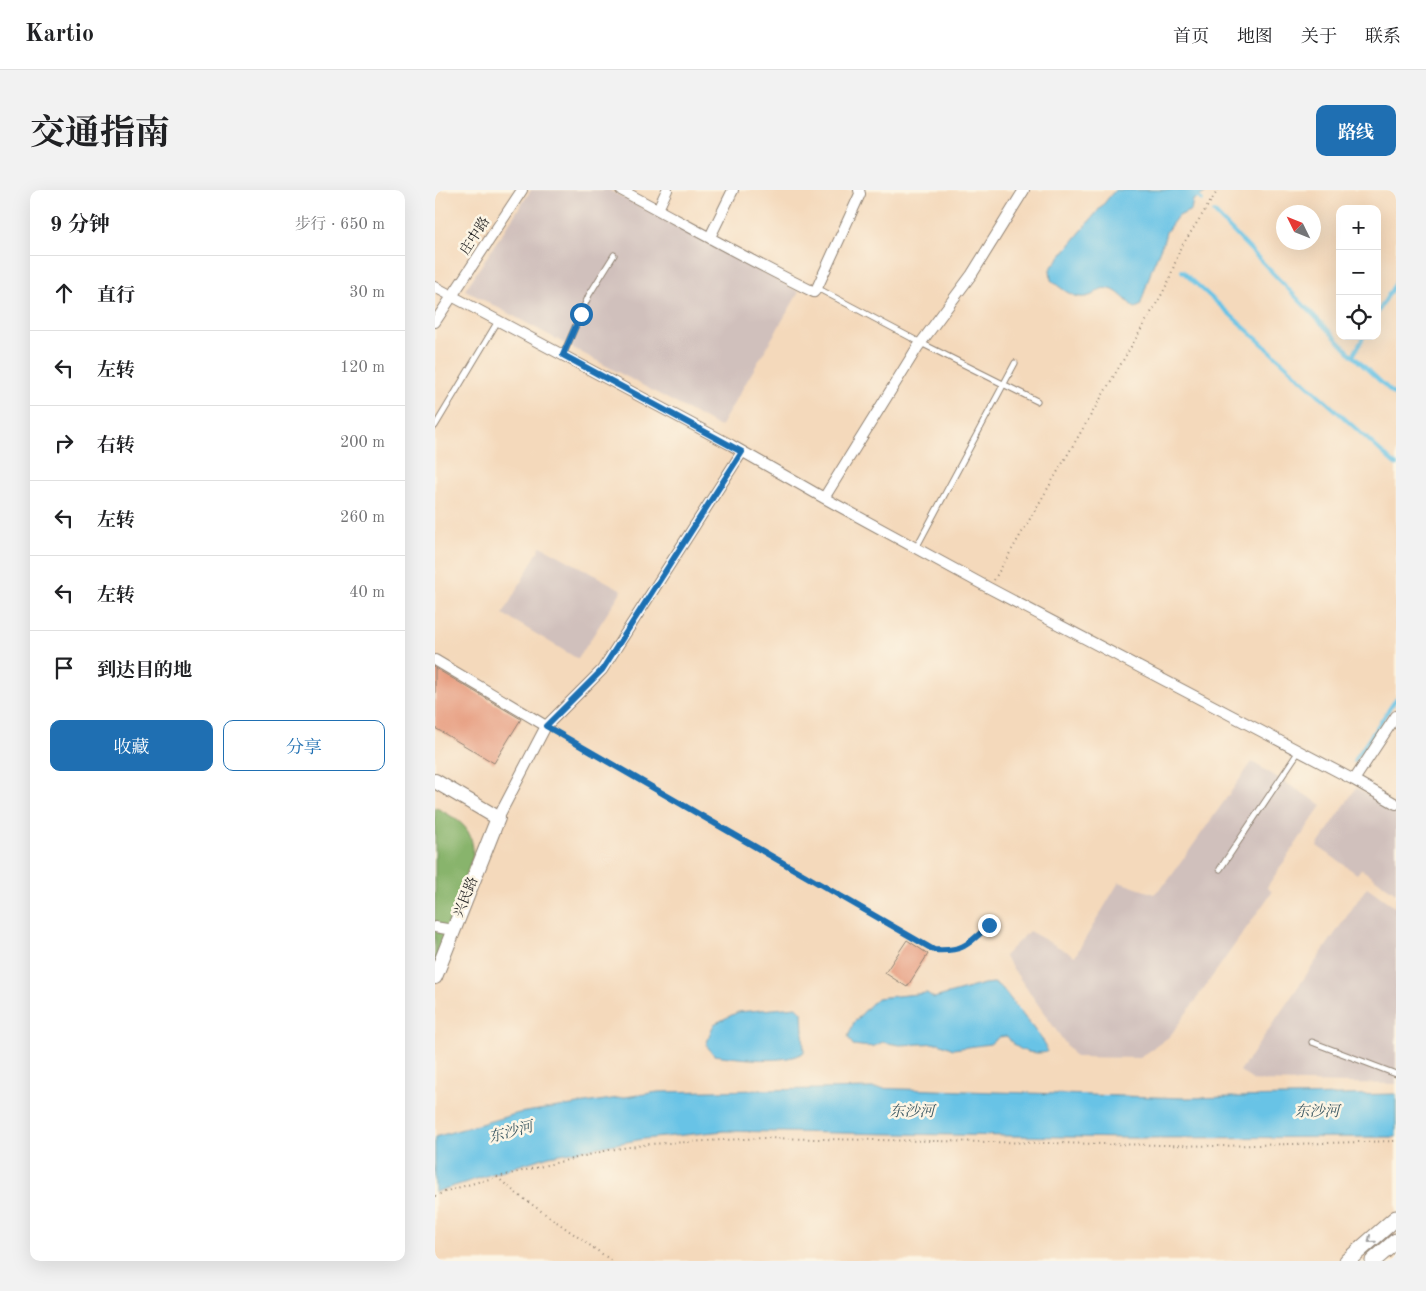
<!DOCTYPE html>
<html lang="zh">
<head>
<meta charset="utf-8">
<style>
  body { margin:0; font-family:"Old Standard TT","Noto Serif SC",serif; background:#f2f2f2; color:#202124 }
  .controls { position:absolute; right:15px; top:15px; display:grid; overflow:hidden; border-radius:10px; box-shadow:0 5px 20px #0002 }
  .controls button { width:45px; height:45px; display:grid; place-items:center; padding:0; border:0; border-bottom:1px solid #e0e0e0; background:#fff; color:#202124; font:25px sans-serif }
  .compass { position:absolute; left:841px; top:15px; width:45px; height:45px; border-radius:50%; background:#fff; box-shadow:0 5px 20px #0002; rotate:313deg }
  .stop { position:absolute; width:15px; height:15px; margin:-11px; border:4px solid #1f6fb2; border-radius:50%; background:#fff }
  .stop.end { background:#1f6fb2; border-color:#fff; box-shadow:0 1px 5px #0008 }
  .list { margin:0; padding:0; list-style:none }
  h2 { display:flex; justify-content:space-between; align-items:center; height:65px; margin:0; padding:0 20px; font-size:21px }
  h2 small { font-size:16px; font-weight:400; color:#757577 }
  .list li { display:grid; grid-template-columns:32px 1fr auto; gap:15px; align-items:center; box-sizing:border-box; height:75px; padding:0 20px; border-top:1px solid #e0e0e0 }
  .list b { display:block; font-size:19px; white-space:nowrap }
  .list em { font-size:16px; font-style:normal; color:#757577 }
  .actions { display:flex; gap:10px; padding:15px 20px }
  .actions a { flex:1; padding:11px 0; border:1px solid #1f6fb2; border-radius:10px; text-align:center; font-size:18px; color:#1f6fb2 }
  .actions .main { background:#1f6fb2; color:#fff }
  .icon { flex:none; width:28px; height:28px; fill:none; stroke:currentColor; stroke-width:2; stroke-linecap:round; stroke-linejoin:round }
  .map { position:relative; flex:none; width:961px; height:1071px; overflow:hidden; border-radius:10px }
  header { display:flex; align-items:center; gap:30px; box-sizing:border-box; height:70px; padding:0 25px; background:#fff; border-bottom:1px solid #e0e0e0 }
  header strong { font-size:24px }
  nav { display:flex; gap:28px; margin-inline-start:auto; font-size:18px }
  .intro { display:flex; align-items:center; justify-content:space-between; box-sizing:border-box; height:120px; padding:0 30px }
  h1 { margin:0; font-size:35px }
  .button { padding:12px 22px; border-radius:10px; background:#1f6fb2; color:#fff; font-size:18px; font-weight:700 }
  main { display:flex; gap:30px; padding:0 30px }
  aside { flex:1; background:#fff; border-radius:10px; box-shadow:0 5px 20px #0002 }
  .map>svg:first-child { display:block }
  .industrial { fill:#d0c0bc }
  .forest { fill:#88b46c; stroke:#5a704c }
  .water { fill:#68c3e6; stroke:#4a7788 }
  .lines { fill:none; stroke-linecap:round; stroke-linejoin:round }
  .stream { stroke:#68c3e6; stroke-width:4 }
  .building { fill:#e79f82 }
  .lane-casing { stroke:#908273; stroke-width:7 }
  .street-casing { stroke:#908273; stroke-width:12 }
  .secondary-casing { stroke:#908273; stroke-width:16 }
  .primary-casing { stroke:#908273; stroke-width:17 }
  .path { stroke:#908273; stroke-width:2; stroke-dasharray:1 4; stroke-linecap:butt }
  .lane { stroke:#fff; stroke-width:5 }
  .street { stroke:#fff; stroke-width:10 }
  .secondary { stroke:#fff; stroke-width:14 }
  .primary { stroke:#fff; stroke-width:15 }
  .oneway { stroke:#a0a0a0 }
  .route { stroke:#1f6fb2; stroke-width:6 }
  .labels { text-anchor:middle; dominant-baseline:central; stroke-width:5; stroke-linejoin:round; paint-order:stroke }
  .street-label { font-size:14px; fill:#2b2b2b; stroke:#fcf5e5 }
  .water-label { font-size:15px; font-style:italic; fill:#3d5963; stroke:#fcf5e5 }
</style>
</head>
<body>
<header>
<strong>Kartio</strong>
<nav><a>首页</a><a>地图</a><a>关于</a><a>联系</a></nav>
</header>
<div class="intro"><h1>交通指南</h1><a class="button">路线</a></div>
<main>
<aside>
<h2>9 分钟<small>步行 · 650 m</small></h2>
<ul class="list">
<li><svg class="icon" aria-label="ahead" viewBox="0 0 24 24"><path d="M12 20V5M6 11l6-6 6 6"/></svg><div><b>直行</b></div><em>30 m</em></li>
<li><svg class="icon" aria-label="left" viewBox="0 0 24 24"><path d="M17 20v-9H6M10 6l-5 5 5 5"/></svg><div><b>左转</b></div><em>120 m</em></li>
<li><svg class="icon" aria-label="right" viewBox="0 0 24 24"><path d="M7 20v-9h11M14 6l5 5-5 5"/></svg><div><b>右转</b></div><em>200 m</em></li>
<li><svg class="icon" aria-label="left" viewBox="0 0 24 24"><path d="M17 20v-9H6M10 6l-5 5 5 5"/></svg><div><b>左转</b></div><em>260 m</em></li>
<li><svg class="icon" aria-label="left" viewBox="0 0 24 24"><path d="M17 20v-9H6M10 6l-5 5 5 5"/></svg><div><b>左转</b></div><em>40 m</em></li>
<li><svg class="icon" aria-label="arrive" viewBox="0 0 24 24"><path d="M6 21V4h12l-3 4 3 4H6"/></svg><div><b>到达目的地</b></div></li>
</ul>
<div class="actions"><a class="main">收藏</a><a>分享</a></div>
</aside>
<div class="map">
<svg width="961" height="1071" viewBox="0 0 961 1071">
  <rect width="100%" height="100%" fill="#fcf5e5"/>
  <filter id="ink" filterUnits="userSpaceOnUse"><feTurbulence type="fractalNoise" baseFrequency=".02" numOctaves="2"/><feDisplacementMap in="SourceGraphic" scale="10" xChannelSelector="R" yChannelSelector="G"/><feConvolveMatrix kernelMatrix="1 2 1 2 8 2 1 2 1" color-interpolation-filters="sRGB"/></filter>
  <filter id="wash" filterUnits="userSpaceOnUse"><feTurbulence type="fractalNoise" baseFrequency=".0096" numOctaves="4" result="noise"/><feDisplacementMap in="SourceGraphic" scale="20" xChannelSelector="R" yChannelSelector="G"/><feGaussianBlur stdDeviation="1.12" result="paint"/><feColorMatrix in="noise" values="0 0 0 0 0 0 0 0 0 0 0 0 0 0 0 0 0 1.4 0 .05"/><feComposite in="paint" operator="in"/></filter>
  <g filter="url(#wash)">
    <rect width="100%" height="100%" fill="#f4d9bb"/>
    <path class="industrial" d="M96 0H174L364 102 285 237 30 100Z
      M106 356 187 400 143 469 68 424Z
      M817 572 887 615 832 697 837 702 735 846 705 868 640 867 569 766 594 741 640 766 684 692 719 704 732 692Z
      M921 598 961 621V703L926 679 922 684 882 656Z
      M932 697 961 718V894L819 891 805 881Z"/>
    <path class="forest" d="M0 617C23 630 39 636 38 666L0 774Z"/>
    <path class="water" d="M680 0H771L770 3 758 10 756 20 742 27 731 42 729 50 717 78 705 116 700 118C693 113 683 100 675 99 663 96 663 104 654 106 640 111 626 98 616 90L615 79Z
      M559 793 567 798 609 852 612 862C596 865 581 861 572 846L564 847 555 854 518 859 504 853 465 855 447 852C439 859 428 856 418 855L413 847 419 832 442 808 492 803 499 808 549 794Z
      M362 817 367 822 369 862C351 875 302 868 279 865L271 855 279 834 303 822Z
      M436 898 749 908 961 904V947L692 948 289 941 208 949 114 966 0 1002V947L84 923 223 902Z"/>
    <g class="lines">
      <path class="stream" d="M763 7 767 10
        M779 22 918 166 961 206
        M747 81 961 275
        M942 124 961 92
        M918 166 929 146
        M919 571 961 509"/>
    </g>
    <g id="blocks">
      <path class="building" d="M0 478 86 529 59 573 0 538Z
        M472 750 493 764 472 797 450 783Z"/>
    </g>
  </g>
  <g filter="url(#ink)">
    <use href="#blocks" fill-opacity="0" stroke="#908273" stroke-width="1"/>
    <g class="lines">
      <g class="lane-casing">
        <path id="lane" d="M382 98 486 153 602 211
          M128 165 154 105 179 65
          M0 236 63 131
          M481 358 580 173
          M785 679 864 561
          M877 852 961 884"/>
      </g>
      <g class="street-casing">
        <path id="street" d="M186 0C250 34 313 70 379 102L382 98 425 4 424 0
          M223 19 232 0
          M275 47 298 0
          M0 97 296 255 389 308 554 398 919 590 961 526
          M0 132 87 0
          M389 308 482 158 537 84 589 0
          M0 470 111 536
          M919 590 961 614
          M63 628 111 536 167 480 307 262
          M0 737 18 740"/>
      </g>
      <g class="secondary-casing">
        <path id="secondary" d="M0 591 63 628 0 787"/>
      </g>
      <g class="primary-casing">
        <path id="primary" d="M912 1071 961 1028
          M938 1071 961 1051"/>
      </g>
      <path class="path" d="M559 390 727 104 734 90 745 59 783 0
        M120 541 499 760C528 762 534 754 554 735L561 737
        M62 987 82 1004 177 1071
        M0 1006 15 1000 50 990 174 960 215 954 327 948 785 956 961 951"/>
      <use href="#lane" class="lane"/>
      <use href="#street" class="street"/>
      <use href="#secondary" class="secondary"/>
      <use href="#primary" class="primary"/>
    </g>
    <defs><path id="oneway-chevron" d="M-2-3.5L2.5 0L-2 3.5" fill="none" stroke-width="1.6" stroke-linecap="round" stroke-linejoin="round" transform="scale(1.25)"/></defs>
    <use class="oneway" href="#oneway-chevron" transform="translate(936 1050) rotate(139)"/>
  </g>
  <g class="lines" filter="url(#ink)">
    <path class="route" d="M146 124 128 165 307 262 167 480 111 536 499 760C528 762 534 754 554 735"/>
  </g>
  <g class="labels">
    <g class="street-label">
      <text transform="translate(40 46) rotate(-57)">庄中路</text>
      <text transform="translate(31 707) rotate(-68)">兴民路</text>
    </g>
    <g class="water-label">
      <text x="477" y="922">东沙河</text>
      <text x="882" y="922">东沙河</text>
      <text transform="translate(76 943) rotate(-15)">东沙河</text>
    </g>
  </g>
</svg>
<div class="controls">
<button>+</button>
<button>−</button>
<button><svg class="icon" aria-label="locate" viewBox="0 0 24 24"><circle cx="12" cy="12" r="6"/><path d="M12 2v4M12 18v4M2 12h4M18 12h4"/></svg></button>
</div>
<svg class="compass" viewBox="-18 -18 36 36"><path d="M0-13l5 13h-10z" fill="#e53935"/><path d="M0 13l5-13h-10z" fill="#757577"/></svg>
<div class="stop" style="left:146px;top:124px"></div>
<div class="stop end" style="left:554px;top:735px"></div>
</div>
</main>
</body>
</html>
